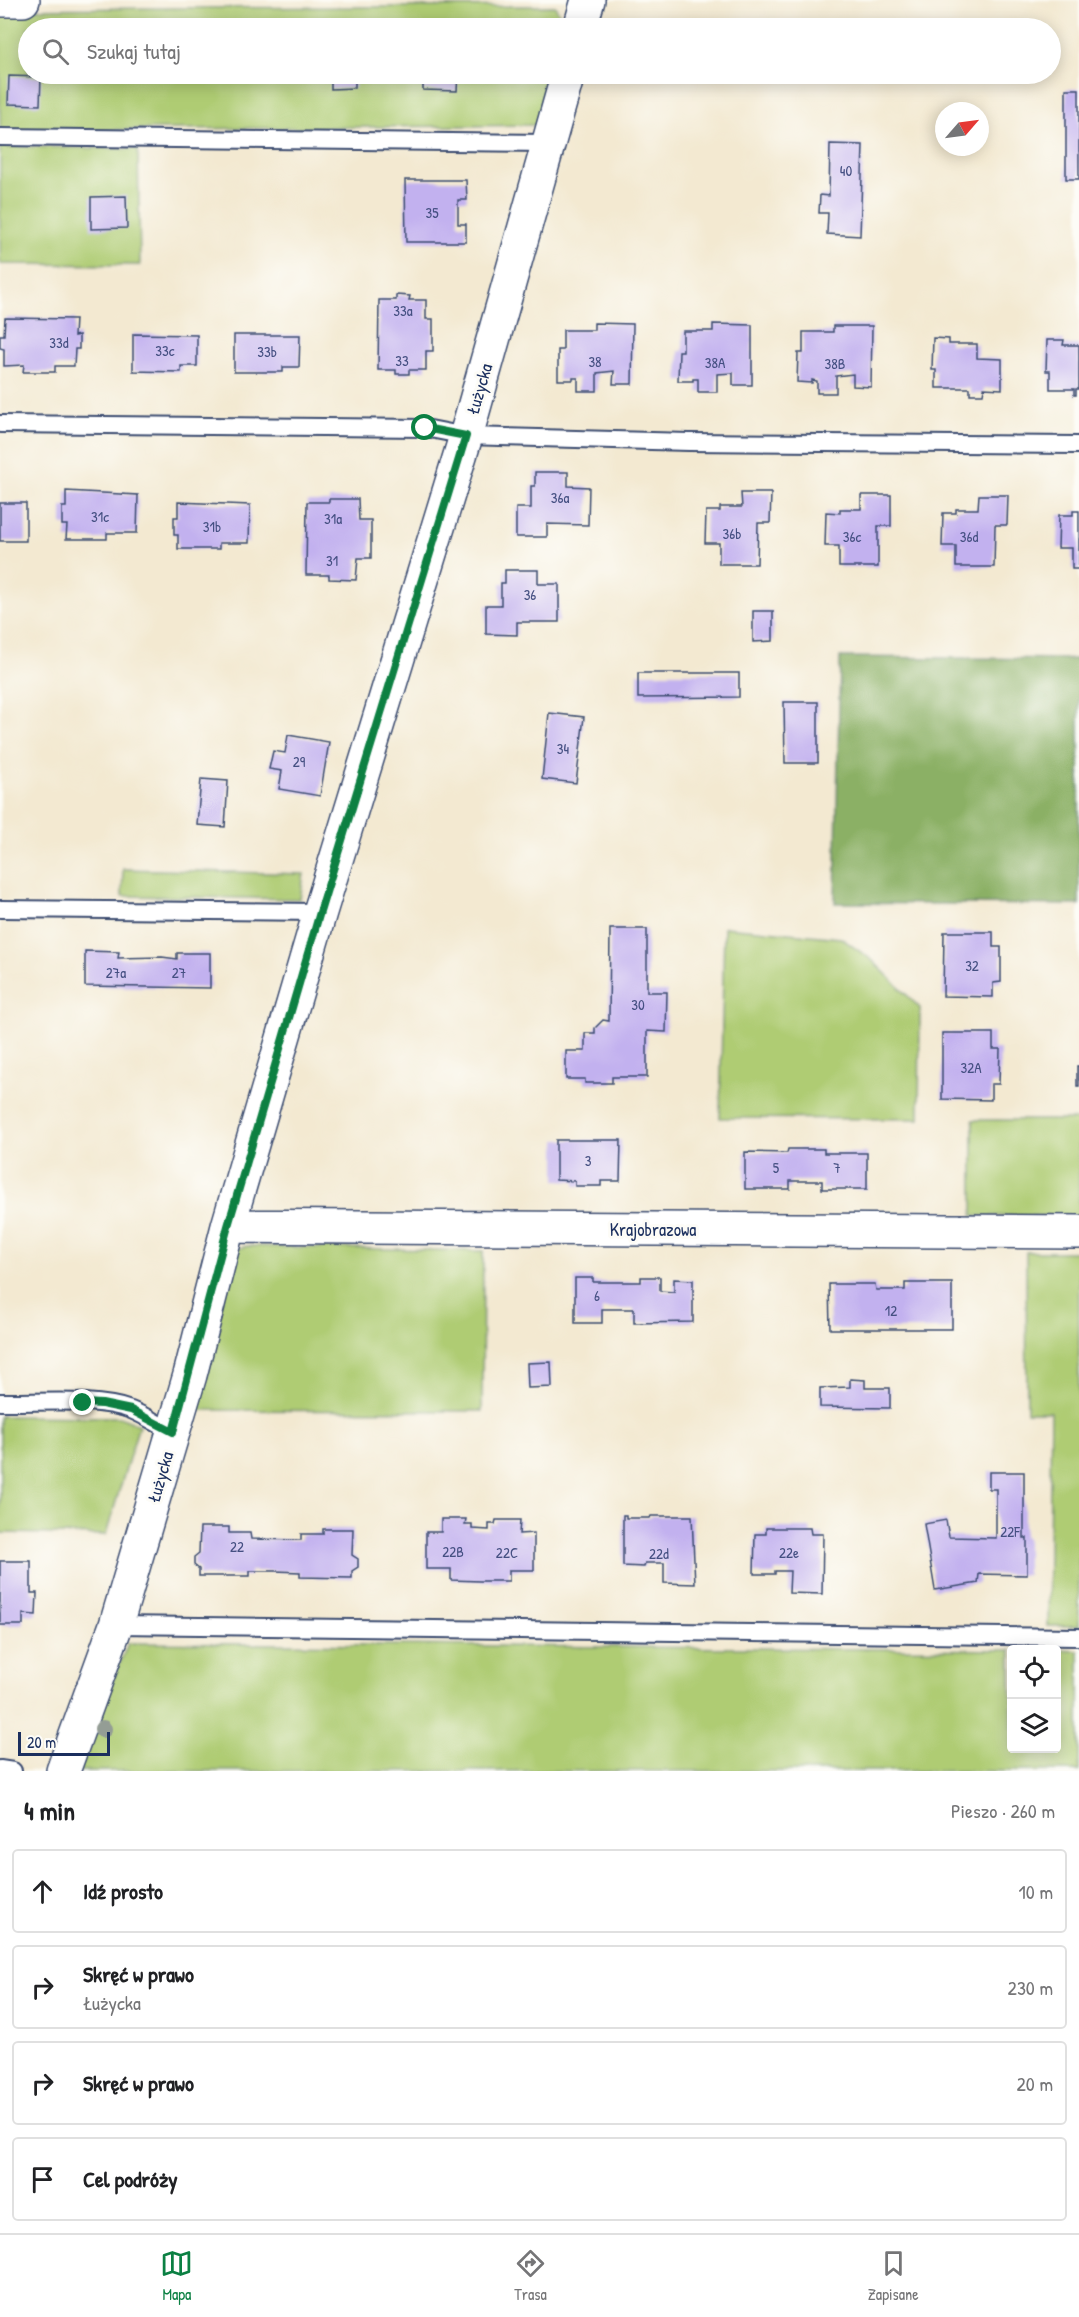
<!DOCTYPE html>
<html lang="pl">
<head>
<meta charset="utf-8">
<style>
  body { margin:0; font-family:"Patrick Hand",sans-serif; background:#f2f2f2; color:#202124 }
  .controls { position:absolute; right:18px; bottom:18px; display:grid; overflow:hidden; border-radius:6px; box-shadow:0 3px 15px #0003 }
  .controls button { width:54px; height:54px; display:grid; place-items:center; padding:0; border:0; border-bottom:2px solid #e0e0e0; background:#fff; color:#202124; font:30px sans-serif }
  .compass { position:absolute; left:935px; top:102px; width:54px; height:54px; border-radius:50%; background:#fff; box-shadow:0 3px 15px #0003; rotate:62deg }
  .scale { position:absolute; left:18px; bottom:15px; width:92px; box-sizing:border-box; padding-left:6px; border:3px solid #1b2f5e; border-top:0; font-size:16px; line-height:21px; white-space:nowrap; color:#1b2f5e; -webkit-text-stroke:4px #fdfcf7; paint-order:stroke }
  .stop { position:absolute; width:18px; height:18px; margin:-14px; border:4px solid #0b8043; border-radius:50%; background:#fff }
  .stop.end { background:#0b8043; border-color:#fff; box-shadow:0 2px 6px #0008 }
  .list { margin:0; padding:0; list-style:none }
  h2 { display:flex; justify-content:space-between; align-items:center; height:78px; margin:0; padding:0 24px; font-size:26px }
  h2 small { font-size:20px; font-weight:400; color:#757577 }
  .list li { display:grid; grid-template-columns:39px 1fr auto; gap:18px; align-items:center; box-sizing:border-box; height:84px; margin:0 12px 12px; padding:0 12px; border:2px solid #e0e0e0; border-radius:6px }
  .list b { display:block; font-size:22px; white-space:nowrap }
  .list p { margin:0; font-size:20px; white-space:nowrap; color:#757577 }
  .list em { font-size:20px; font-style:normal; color:#757577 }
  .icon { flex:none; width:33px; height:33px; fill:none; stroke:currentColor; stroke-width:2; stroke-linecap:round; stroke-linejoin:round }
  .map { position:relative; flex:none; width:1079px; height:1771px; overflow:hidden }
  .search { position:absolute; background:#fff; box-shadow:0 3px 15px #0003; left:18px; right:18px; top:18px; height:66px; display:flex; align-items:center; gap:15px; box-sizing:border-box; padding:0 21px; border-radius:33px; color:#757577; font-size:22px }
  .sheet { height:462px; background:#fff }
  nav { display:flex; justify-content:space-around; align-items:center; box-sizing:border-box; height:84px; border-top:2px solid #e0e0e0; background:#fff; font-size:16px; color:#757577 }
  nav a { display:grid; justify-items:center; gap:3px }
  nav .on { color:#0b8043 }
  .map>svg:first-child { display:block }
  .green { fill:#afcc73; stroke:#657e68; stroke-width:1.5 }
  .forest { fill:#8bb065; stroke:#537062; stroke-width:1.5 }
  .building { fill:#c2b1ef }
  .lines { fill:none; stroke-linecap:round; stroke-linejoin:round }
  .service-casing { stroke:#3b4b6f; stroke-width:20 }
  .minor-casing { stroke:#3b4b6f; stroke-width:36 }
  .service { stroke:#fff; stroke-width:16 }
  .minor { stroke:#fff; stroke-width:33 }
  .tree { fill:#949d95 }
  .route { stroke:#0b8043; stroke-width:8 }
  .labels { text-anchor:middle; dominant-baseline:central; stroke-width:6; stroke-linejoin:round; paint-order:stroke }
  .number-label { font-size:15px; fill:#455082 }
  .street-label { font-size:18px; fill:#1b2f5e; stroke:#fdfcf7 }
</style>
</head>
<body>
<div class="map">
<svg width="1079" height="1771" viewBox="0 0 1079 1771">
  <rect width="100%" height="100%" fill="#fdfcf7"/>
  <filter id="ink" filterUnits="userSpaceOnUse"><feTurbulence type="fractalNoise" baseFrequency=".0167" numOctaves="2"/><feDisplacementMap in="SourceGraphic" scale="12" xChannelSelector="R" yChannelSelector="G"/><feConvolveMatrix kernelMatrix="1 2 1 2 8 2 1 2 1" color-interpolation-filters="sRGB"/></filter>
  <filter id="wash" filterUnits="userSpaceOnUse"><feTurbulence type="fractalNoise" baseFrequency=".008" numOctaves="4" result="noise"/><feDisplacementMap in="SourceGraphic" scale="24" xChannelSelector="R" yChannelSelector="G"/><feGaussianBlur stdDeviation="1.35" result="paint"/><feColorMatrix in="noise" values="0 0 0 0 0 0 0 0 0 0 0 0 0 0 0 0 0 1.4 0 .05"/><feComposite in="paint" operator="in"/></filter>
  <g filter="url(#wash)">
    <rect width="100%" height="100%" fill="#f3e9d1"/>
    <path class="green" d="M555 6 567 28H28V74H557L543 125 0 131V9Z
      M0 146 138 149 140 265 0 264Z
      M123 869 304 874 300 899 122 896Z
      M724 927 841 938 872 960 920 1008 919 1119 720 1118Z
      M973 1120H1079V1216H973Z
      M247 1246 483 1251 482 1411 198 1410 233 1250Z
      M1026 1252H1079V1626H1048L1051 1412H1027Z
      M0 1416 120 1417 139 1425 106 1535 0 1533Z
      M128 1643 1011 1650 1012 1748H1056L1057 1650 1079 1651V1771H76Z"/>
    <path class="forest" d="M840 657 1079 659V905L835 903Z"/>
    <g id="blocks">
      <path class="building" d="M174 74H207V76L174 77Z
        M331 74H355V88L331 89Z
        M423 74H458L457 91 423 90Z
        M9 76 41 77 40 105 8 104Z
        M1066 89H1079V179H1066Z
        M830 144 863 145 860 236 827 234 828 213H819L820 195 829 196Z
        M405 180H466L467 200H458V224H466V242H406Z
        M126 196 127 228 91 229V197Z
        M396 295 410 296 409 300H426V319H433V351H426V370H409V374H396V370H378L379 300H396Z
        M5 318 75 319 74 336 79 335V349H75L74 366H55V372H23L24 365 4 366V349L0 348V335H4Z
        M594 323 633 324 632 384H613L614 371 597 373V391H578V378H573V380H558V350H563V330H594Z
        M713 324 752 325V385H733V373L717 374V392H698V379H693V381H678L679 351H683V331H713Z
        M833 326H872L871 387 853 386V374L836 376V393H817V381L812 380V383L797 382 798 353H803V332H833Z
        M133 334 197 335V366H181V372L133 371Z
        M234 335H300L299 367H283V372H234Z
        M933 338 949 339V344H977V358L1002 359V389L984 388 983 394H970V388H936V370H932Z
        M1047 340H1064L1063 345H1079V389H1076V395H1074V389H1050V371H1046Z
        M535 472H568V486L589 487 588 525 547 524V537H516V508H531V486H535Z
        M66 491 138 495 137 533H107V539H66L67 525H62V507H66Z
        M741 493H771L770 523H758L757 564H719V543H705L706 511H720V507H742Z
        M861 495H891V526H878V567H839V546H825L826 512 840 513V509H861Z
        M979 495H1008L1007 525H995L994 567H956V546H942L943 513H956V509H978Z
        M329 499H358L359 520H371V558H358L356 580 329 579V575H306L307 502H329Z
        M178 502 250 505 249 543H219V549H178V535H174V517H178Z
        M0 503H26V541H0Z
        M1073 511H1079V569H1072V548H1058L1059 515H1073Z
        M505 570H538V584H559V622H517V635L486 634V605H501V583H505Z
        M753 611H773V641L753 642Z
        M638 673H739V697L638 698Z
        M784 702H818V763H785Z
        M549 713 584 717 576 783 542 779Z
        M288 735 329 742 320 796 279 789 282 771 269 769 273 751 285 753Z
        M201 779 228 781 225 827 197 825Z
        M610 929H647V992H667L666 1032 647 1031V1077H612V1083H585V1079H566V1051H585V1033H595V1028L603 1020 609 1021Z
        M944 932H993V947H1001V982L993 983V997L943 996Z
        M85 951 119 952 118 958 162 957 177 959V953H210V988L85 986Z
        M942 1033H993V1049H1000L999 1084H991V1100L942 1099Z
        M1077 1066H1079V1086H1077Z
        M556 1140H621L620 1181H601V1186H575V1181L556 1180Z
        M788 1149H824V1153H867V1189H822V1181H790V1189H745V1152L787 1153Z
        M641 1277H660V1291L674 1292V1279L693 1280V1322L634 1323V1309H602V1323H575V1278H593V1282H641Z
        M905 1283H952V1329H830L829 1284H875L876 1290H905Z
        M551 1362 552 1387 528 1388 527 1363Z
        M850 1379 865 1380V1388H890V1408L820 1407V1388L850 1387Z
        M989 1472H1024V1538H1027V1575L979 1574 978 1583 935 1590 924 1524 946 1520 949 1537 996 1538V1489H989Z
        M623 1515H626V1518H650L651 1516H692L695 1584 664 1583V1563H645L644 1567 623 1566Z
        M441 1519H466L465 1524H472V1529L489 1530V1524H495L496 1520H520L519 1534 534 1533V1570H509V1581H480L451 1580V1569H426V1532H441Z
        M200 1527H229V1533H250L251 1539 301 1540V1534H323V1529H353L352 1555 358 1559V1567L352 1571V1578L300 1577V1572L275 1571H250V1576H199V1569L194 1565V1557L199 1553Z
        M766 1528H810L811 1534H823L822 1594 789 1593 790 1571H775V1574H754L755 1534H766Z
        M0 1561H31V1593H37L36 1615 23 1614V1625H0Z"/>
    </g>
  </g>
  <g filter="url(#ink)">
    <use href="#blocks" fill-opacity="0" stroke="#3b4b6f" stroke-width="1.5"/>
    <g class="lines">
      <g class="service-casing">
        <path id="service" d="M0 137 548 143
          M0 424 425 428 466 436 689 442 1079 445
          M0 909 320 912
          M0 1402C37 1403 97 1397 131 1410 146 1416 159 1425 173 1432
          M116 1625 1079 1637
          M0 1769 13 1771"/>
      </g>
      <g class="minor-casing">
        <path id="minor" d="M0 0H23
          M580 28 588 0
          M228 1226 1079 1232
          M63 1771 116 1625 190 1375 228 1226 320 912 466 436 568 74"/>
      </g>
      <use href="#service" class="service"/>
      <use href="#minor" class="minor"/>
    </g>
    <circle class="tree" cx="103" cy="1729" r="9"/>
  </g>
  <g class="lines" filter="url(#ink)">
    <path class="route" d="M83 1403 102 1404 131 1410 173 1432 228 1226 320 912 466 436 425 428"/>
  </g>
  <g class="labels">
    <g class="number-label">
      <text x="846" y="170">40</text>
      <text x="432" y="212">35</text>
      <text x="403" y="310">33a</text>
      <text x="59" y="342">33d</text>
      <text x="165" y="350">33c</text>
      <text x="267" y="351">33b</text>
      <text x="402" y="360">33</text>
      <text x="595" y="361">38</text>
      <text x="715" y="362">38A</text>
      <text x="835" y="363">38B</text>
      <text x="560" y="497">36a</text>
      <text x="100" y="516">31c</text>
      <text x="333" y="518">31a</text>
      <text x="212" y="526">31b</text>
      <text x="732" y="533">36b</text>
      <text x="852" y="536">36c</text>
      <text x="969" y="536">36d</text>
      <text x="332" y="560">31</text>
      <text x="530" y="594">36</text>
      <text x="563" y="748">34</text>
      <text x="299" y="761">29</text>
      <text x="972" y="965">32</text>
      <text x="116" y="972">27a</text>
      <text x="179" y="972">27</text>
      <text x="638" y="1004">30</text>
      <text x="971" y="1067">32A</text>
      <text x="588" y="1160">3</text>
      <text x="776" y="1167">5</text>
      <text x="837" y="1167">7</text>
      <text x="597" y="1295">6</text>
      <text x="891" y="1310">12</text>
      <text x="1010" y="1531">22F</text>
      <text x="237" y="1546">22</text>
      <text x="453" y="1551">22B</text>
      <text x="507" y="1552">22C</text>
      <text x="789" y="1552">22e</text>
      <text x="659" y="1553">22d</text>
    </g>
    <g class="street-label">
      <text transform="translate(479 389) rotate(-74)">Łużycka</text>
      <text x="653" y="1229">Krajobrazowa</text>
      <text transform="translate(160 1477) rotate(-74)">Łużycka</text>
    </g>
  </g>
</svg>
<div class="controls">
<button><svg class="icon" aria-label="locate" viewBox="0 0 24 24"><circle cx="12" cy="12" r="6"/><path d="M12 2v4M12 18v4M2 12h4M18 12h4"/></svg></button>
<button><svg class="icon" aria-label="layers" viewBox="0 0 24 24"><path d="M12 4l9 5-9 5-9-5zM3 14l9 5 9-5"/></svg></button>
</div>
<svg class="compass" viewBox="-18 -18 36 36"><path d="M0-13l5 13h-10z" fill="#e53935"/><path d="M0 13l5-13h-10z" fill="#757577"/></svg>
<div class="scale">20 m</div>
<div class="stop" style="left:425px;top:428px"></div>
<div class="stop end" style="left:83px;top:1403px"></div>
<div class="search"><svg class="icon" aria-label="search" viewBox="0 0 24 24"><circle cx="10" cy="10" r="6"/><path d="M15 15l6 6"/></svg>Szukaj tutaj</div>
</div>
<section class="sheet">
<h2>4 min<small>Pieszo · 260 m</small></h2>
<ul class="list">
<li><svg class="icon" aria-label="ahead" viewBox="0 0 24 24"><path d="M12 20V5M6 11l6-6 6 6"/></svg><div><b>Idź prosto</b></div><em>10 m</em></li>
<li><svg class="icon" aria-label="right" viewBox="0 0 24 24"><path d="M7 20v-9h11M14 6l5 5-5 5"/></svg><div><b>Skręć w prawo</b><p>Łużycka</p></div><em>230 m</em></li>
<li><svg class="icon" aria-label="right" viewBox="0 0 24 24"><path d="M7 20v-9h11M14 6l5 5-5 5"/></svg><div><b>Skręć w prawo</b></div><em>20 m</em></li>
<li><svg class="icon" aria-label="arrive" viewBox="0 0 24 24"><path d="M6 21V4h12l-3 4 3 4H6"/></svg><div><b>Cel podróży</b></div></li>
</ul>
</section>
<nav>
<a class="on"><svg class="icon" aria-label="map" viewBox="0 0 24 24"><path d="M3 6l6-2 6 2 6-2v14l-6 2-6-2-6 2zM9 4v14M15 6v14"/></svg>Mapa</a>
<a><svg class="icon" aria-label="directions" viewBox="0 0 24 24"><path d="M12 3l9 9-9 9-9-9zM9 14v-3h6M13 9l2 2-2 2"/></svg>Trasa</a>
<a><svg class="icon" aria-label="saved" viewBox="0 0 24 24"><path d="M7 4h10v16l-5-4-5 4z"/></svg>Zapisane</a>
</nav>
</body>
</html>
